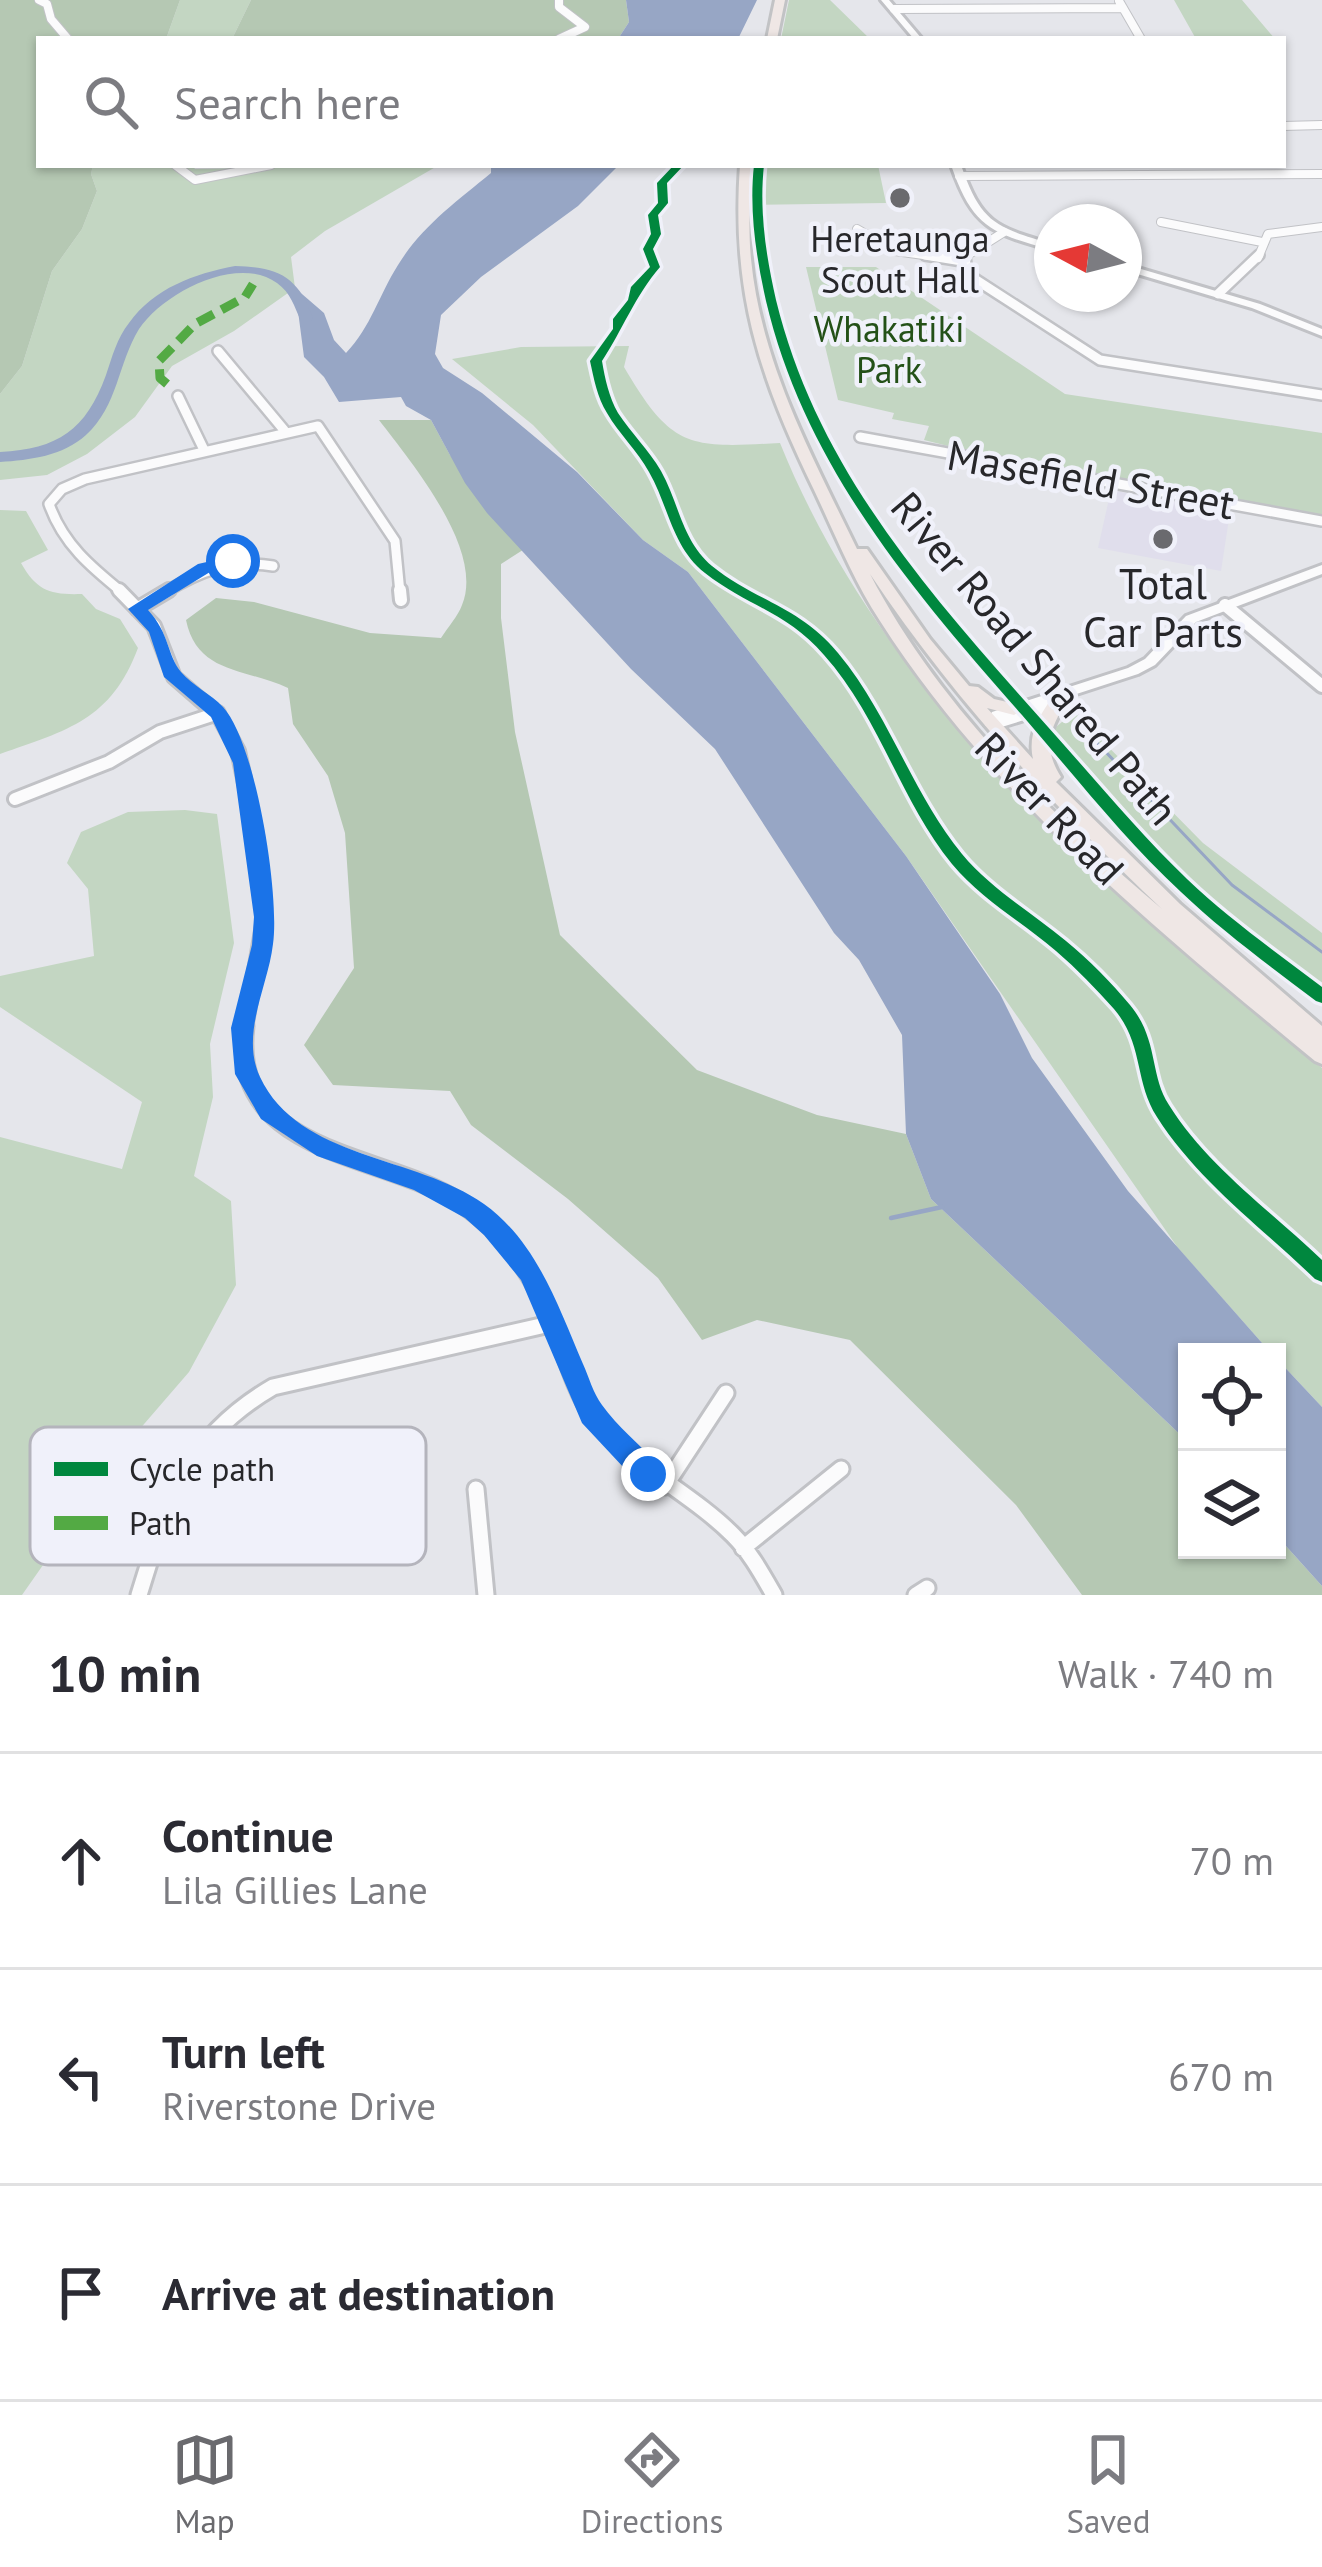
<!DOCTYPE html>
<html lang="en">
<head>
<meta charset="utf-8">
<style>
  body { margin:0; font-family:"PT Sans",sans-serif; background:#f2f2f3; color:#2b2b33 }
  .controls { position:absolute; right:36px; bottom:36px; display:grid; overflow:hidden; border-radius:0px; box-shadow:0 3px 9px #0004 }
  .controls button { width:108px; height:108px; display:grid; place-items:center; padding:0; border:0; border-bottom:3px solid #e1e1e2; background:#fff; color:#2b2b33; font:60px sans-serif }
  .compass { position:absolute; left:1034px; top:204px; width:108px; height:108px; border-radius:50%; background:#fff; box-shadow:0 3px 9px #0004; rotate:277deg }
  .stop { position:absolute; width:36px; height:36px; margin:-27px; border:9px solid #1a73e8; border-radius:50%; background:#fff }
  .stop.end { background:#1a73e8; border-color:#fff; box-shadow:0 3px 12px #0008 }
  .list { margin:0; padding:0; list-style:none }
  h2 { display:flex; justify-content:space-between; align-items:center; height:156px; margin:0; padding:0 48px; font-size:51px }
  h2 small { font-size:39px; font-weight:400; color:#7c7c81 }
  .list li { display:grid; grid-template-columns:78px 1fr auto; gap:36px; align-items:center; box-sizing:border-box; height:216px; padding:0 48px; border-top:3px solid #e1e1e2 }
  .list b { display:block; font-size:45px; white-space:nowrap }
  .list p { margin:0; font-size:39px; white-space:nowrap; color:#7c7c81 }
  .list em { font-size:39px; font-style:normal; color:#7c7c81 }
  .icon { flex:none; width:66px; height:66px; fill:none; stroke:currentColor; stroke-width:2; stroke-linecap:round; stroke-linejoin:round }
  .map { position:relative; flex:none; width:1322px; height:1595px; overflow:hidden }
  .search { position:absolute; background:#fff; box-shadow:0 3px 9px #0004; left:36px; right:36px; top:36px; height:132px; display:flex; align-items:center; gap:30px; box-sizing:border-box; padding:0 42px; border-radius:0px; color:#7c7c81; font-size:45px }
  .sheet { height:804px; background:#fff }
  nav { display:flex; justify-content:space-around; align-items:center; box-sizing:border-box; height:168px; border-top:3px solid #e1e1e2; background:#fff; font-size:33px; color:#7c7c81 }
  nav a { display:grid; justify-items:center; gap:6px }
  nav .on { color:#6a6a6e }
  .map>svg:first-child { display:block }
  .commercial { fill:#e0deec }
  .green { fill:#c3d6c2 }
  .forest { fill:#b5c8b3 }
  .water { fill:#97a6c5 }
  .lines { fill:none; stroke-linecap:round; stroke-linejoin:round }
  .stream-far1 { stroke:#97a6c5; stroke-width:3 }
  .stream { stroke:#97a6c5; stroke-width:4.5 }
  .river { fill:#97a6c5; fill-rule:evenodd }
  .minor-far3-casing { stroke:#c1c2c6; stroke-width:10 }
  .minor-far2-casing { stroke:#c1c2c6; stroke-width:14 }
  .minor-far1-casing { stroke:#c1c2c6; stroke-width:18 }
  .minor-casing { stroke:#c1c2c6; stroke-width:21 }
  .tertiary-casing { stroke:#c1c2c6; stroke-width:6 }
  .trunk-casing { stroke:#c2c3c5; stroke-width:6 }
  .minor-far3 { stroke:#fbfbfc; stroke-width:8 }
  .minor-far2 { stroke:#fbfbfc; stroke-width:9 }
  .minor-far1 { stroke:#fbfbfc; stroke-width:12 }
  .minor { stroke:#fbfbfc; stroke-width:15 }
  .tertiary { fill:#fbfbfc; fill-rule:evenodd }
  .trunk { fill:#efe7e5; fill-rule:evenodd }
  .quiet { stroke:#53aa44; stroke-width:9; stroke-dasharray:18 9; stroke-linecap:butt }
  .cycleway-casing { stroke:#f0f1fa; stroke-width:7 }
  .cycleway { fill:#00873e; fill-rule:evenodd }
  .route { fill:#1a73e8 }
  .poi-dot { fill:#6a6a6e; stroke:#f0f1fa; stroke-width:4.5 }
  .labels { text-anchor:middle; dominant-baseline:central; stroke-width:9; stroke-linejoin:round; paint-order:stroke }
  .far-poi-label { font-size:36px; fill:#27272a; stroke:#f0f1fa }
  .far-park-label { font-size:36px; fill:#245118; stroke:#f0f1fa }
  .street-label { font-size:42px; fill:#27272a; stroke:#f0f1fa }
  .poi-label { font-size:42px; fill:#27272a; stroke:#f0f1fa }
  .key { fill:#f0f1fa; stroke:#b4b4bc; stroke-width:3 }
  .key-label { font-size:33px; fill:#27272a }
</style>
</head>
<body>
<div class="map">
<svg width="1322" height="1595" viewBox="0 0 1322 1595">
  <rect width="100%" height="100%" fill="#e5e6eb"/>
  <path class="commercial" d="M1111 490 1230 512 1221 571 1098 548Z"/>
  <path class="green" d="M180 0H251L232 39H166Z
    M789 0H830L870 39H781Z
    M1174 0H1242L1275 39H1196Z
    M93 165H192L195 169 439 165 325 231 291 257 295 288 234 331 172 366 135 417 87 454 47 475 0 480V394L22 366 52 271 82 229 97 191 91 174Z
    M753 165H878L886 203 749 205Z
    M806 267H876L1065 394 1322 433V516L948 446 924 440 929 426 892 419 894 413 838 400Z
    M629 346 624 367C672 449 689 448 780 443 885 703 1113 893 1322 1068V1407L1277 1359V1352H1270L1178 1248 906 856 688 572 643 540 533 425 452 359 521 347Z
    M0 510 26 511 48 550 21 563C37 591 50 595 82 594L96 609 120 619 138 648C111 720 68 730 0 754Z
    M1074 712 1203 843 1322 933V984L1201 894 1051 731Z
    M185 810 217 814 234 943 210 1044 213 1097 194 1176 231 1201 236 1285 189 1372 132 1438 22 1595H0V1137L122 1169 142 1102 0 1007V976L94 956 88 889 67 863 81 832 128 812Z"/>
  <path class="forest" d="M0 0H180L166 39H39V165H93L91 174 97 191 82 229 52 271 22 366 0 394Z
    M251 0H626L629 22 618 39H232Z
    M379 420H431L450 455 529 546 501 564V618L515 732 560 935 697 1070 817 1115 906 1134 931 1199 1187 1441V1550H1277V1536L1322 1586V1595H1082L1016 1505 850 1340 757 1320 702 1340 658 1278 568 1199 471 1125 450 1091 333 1085 304 1045 354 968 345 833 328 776 293 724 288 688C245 668 197 674 186 620L216 598 254 602 370 633 441 638C448 627 458 616 462 605 485 550 411 462 379 420Z"/>
  <path class="water" d="M626 0H757L738 39H618L629 22Z
    M491 165H619L578 206 481 277 441 315 435 354 443 368 482 393 577 472 643 540 688 572 906 856 1000 994 1032 1058 1128 1191 1270 1352H1187V1441L931 1199 906 1134 902 1035 859 960 834 933 715 749 631 669 487 513 465 483 431 420 406 406 401 397 339 402 324 377 304 357 295 288 324 313 334 340 346 353C371 327 379 295 398 265 422 226 456 202 491 173Z
    M1277 1359 1322 1407V1586L1277 1536Z"/>
  <g class="lines">
    <path class="stream-far1" d="M1083 728 1232 885 1322 952"/>
    <path class="stream" d="M891 1218 942 1207"/>
    <path class="river" d="M235 266C278 267 298 276 313 318L311 321H301C294 306 291 293 277 283 237 254 163 293 139 329 118 363 118 406 86 435 63 456 30 460 0 462V452C58 449 86 430 106 375 112 357 117 338 129 323 154 288 194 274 235 266Z"/>
    <g class="minor-far3-casing">
      <path id="minor-far3" d="M39 0 47 4 51 19 68 39
        M559 0V7L585 27 559 39
        M1119 1 1141 39
        M894 9 1123 8
        M1283 126 1322 125
        M175 165 195 180 271 165
        M959 176 1322 174
        M1161 222 1262 242
        M857 229 895 251 945 258
        M963 258 1004 232
        M1258 258 1268 234 1322 227"/>
    </g>
    <g class="minor-far2-casing">
      <path id="minor-far2" d="M925 255 962 261
        M965 255 967 274 1100 360 1322 395
        M1218 294 1259 255
        M218 351 284 430
        M178 396 204 450
        M860 437 1322 521
        M123 593C91 567 63 544 49 504L62 489 85 479 318 426 395 541 400 593
        M164 593C200 571 230 559 273 566"/>
    </g>
    <g class="minor-far1-casing">
      <path id="minor-far1" d="M119 590 154 626 174 677 219 716 238 751 256 834 264 919 245 1029
        M400 590 401 600
        M1225 605 1322 686
        M137 609 169 590
        M15 799 109 762 160 732 218 713"/>
    </g>
    <g class="minor-casing">
      <path id="minor" d="M245 1026C229 1157 384 1152 459 1202 509 1234 540 1285 560 1340 569 1366 577 1393 593 1416 630 1466 689 1491 733 1535 750 1552 762 1574 774 1595
        M665 1486 726 1393
        M476 1489 486 1595
        M743 1548 841 1469
        M139 1595C168 1502 184 1439 273 1387L554 1323
        M916 1595 927 1588"/>
    </g>
    <g class="tertiary-casing">
      <path id="tertiary" d="M881 0H889L922 39H914Z
        M951 165H961C981 223 995 227 1052 244V250C991 233 973 228 951 165Z
        M1124 264 1260 304 1322 329V336L1252 308 1124 270Z
        M1322 565V574L1196 622 1155 665 1138 674 1058 700 1065 705 1063 708 992 730 985 725 992 712 1128 668 1145 659 1186 616Z"/>
    </g>
    <g class="trunk-casing">
      <path id="trunk" d="M775 0H785L777 39H767Z
        M740 165H752C750 196 748 228 751 259 761 363 812 456 857 549H867L930 639 969 686 978 687 994 699 1020 705 1023 709 1014 715 987 708 1033 759C1028 736 1037 720 1049 702H1061L1064 706C1048 732 1044 750 1061 777L1056 782 1180 904 1322 1026V1064L1315 1061C1156 929 992 796 880 621 853 580 835 534 814 490 759 376 731 293 740 165ZM870 574C954 700 1052 805 1162 909 1050 814 938 705 870 574Z"/>
    </g>
    <use href="#minor-far3" class="minor-far3"/>
    <use href="#minor-far2" class="minor-far2"/>
    <use href="#minor-far1" class="minor-far1"/>
    <use href="#minor" class="minor"/>
    <use href="#tertiary" class="tertiary"/>
    <use href="#trunk" class="trunk"/>
    <path class="quiet" d="M167 384 160 378 159 361 195 324 245 297 253 284"/>
    <g class="cycleway-casing">
      <path id="cycleway" d="M674 165H684L667 183 668 203 658 215 661 234 653 249 660 267C635 296 623 329 602 361 605 379 609 397 618 413 631 433 649 450 661 471 679 503 682 541 712 566 755 601 799 606 838 653 889 714 912 793 962 854 991 889 1031 912 1066 941 1089 960 1111 982 1130 1005 1159 1040 1149 1074 1169 1105 1207 1166 1271 1211 1322 1260V1282L1315 1279C1262 1228 1197 1180 1157 1117 1134 1081 1144 1044 1114 1009 1096 989 1077 969 1056 951 1022 922 981 899 952 864 900 800 879 716 824 655 787 612 747 606 705 573 672 547 669 507 649 472 637 450 619 434 607 413 597 397 594 379 590 361L613 329V319L628 300 631 287 650 267 643 249 651 234 648 215 658 203 657 183Z
        M754 165H764C759 211 766 256 776 300 817 468 928 592 1040 718 1089 772 1135 829 1187 879 1229 919 1276 952 1322 987V1003L1316 1001C1270 966 1223 932 1181 892 1123 838 1074 775 1022 715 913 591 805 466 766 301 756 256 749 211 754 165Z"/>
    </g>
    <use href="#cycleway" class="cycleway"/>
  </g>
  <path class="route" d="M233 556 241 561 239 565 210 572 148 610C170 634 167 655 181 672 193 686 211 694 223 707 256 743 280 895 273 944 268 987 240 1034 260 1077 299 1160 416 1155 484 1204 537 1242 558 1306 583 1364 589 1377 593 1393 602 1405 617 1426 640 1445 658 1464L662 1474 658 1484 648 1488 639 1484 582 1423 521 1280 484 1235 465 1218 414 1190 317 1156 261 1119 235 1074 231 1028 252 945 254 917 233 763 211 717 164 677 149 632 128 609 198 564Z"/>
  <g class="poi-dot">
    <circle cx="900" cy="198" r="12"/>
    <circle cx="1163" cy="539" r="12"/>
  </g>
  <g class="labels">
    <g class="far-poi-label">
      <text x="900" y="238">Heretaunga<tspan x="900" dy="41">Scout Hall</tspan></text>
    </g>
    <g class="far-park-label">
      <text x="889" y="328">Whakatiki<tspan x="889" dy="41">Park</tspan></text>
    </g>
    <g class="street-label">
      <text transform="translate(1091 479) rotate(10)">Masefield Street</text>
      <text transform="translate(1035 658) rotate(50)">River Road Shared Path</text>
      <text transform="translate(1050 808) rotate(46)">River Road</text>
    </g>
    <g class="poi-label">
      <text x="1163" y="583">Total<tspan x="1163" dy="48">Car Parts</tspan></text>
    </g>
  </g>
  <rect x="30" y="1427" width="396" height="138" rx="18" class="key"/>
  <rect x="54" y="1462" width="54" height="14" fill="#00873e"/>
  <rect x="54" y="1516" width="54" height="14" fill="#53aa44"/>
  <g class="key-label">
    <text x="129" y="1481">Cycle path</text>
    <text x="129" y="1535">Path</text>
  </g>
</svg>
<div class="controls">
<button><svg class="icon" aria-label="locate" viewBox="0 0 24 24"><circle cx="12" cy="12" r="6"/><path d="M12 2v4M12 18v4M2 12h4M18 12h4"/></svg></button>
<button><svg class="icon" aria-label="layers" viewBox="0 0 24 24"><path d="M12 4l9 5-9 5-9-5zM3 14l9 5 9-5"/></svg></button>
</div>
<svg class="compass" viewBox="-18 -18 36 36"><path d="M0-13l5 13h-10z" fill="#e53935"/><path d="M0 13l5-13h-10z" fill="#7c7c81"/></svg>
<div class="stop" style="left:233px;top:561px"></div>
<div class="stop end" style="left:648px;top:1474px"></div>
<div class="search"><svg class="icon" aria-label="search" viewBox="0 0 24 24"><circle cx="10" cy="10" r="6"/><path d="M15 15l6 6"/></svg>Search here</div>
</div>
<section class="sheet">
<h2>10 min<small>Walk · 740 m</small></h2>
<ul class="list">
<li><svg class="icon" aria-label="ahead" viewBox="0 0 24 24"><path d="M12 20V5M6 11l6-6 6 6"/></svg><div><b>Continue</b><p>Lila Gillies Lane</p></div><em>70 m</em></li>
<li><svg class="icon" aria-label="left" viewBox="0 0 24 24"><path d="M17 20v-9H6M10 6l-5 5 5 5"/></svg><div><b>Turn left</b><p>Riverstone Drive</p></div><em>670 m</em></li>
<li><svg class="icon" aria-label="arrive" viewBox="0 0 24 24"><path d="M6 21V4h12l-3 4 3 4H6"/></svg><div><b>Arrive at destination</b></div></li>
</ul>
</section>
<nav>
<a class="on"><svg class="icon" aria-label="map" viewBox="0 0 24 24"><path d="M3 6l6-2 6 2 6-2v14l-6 2-6-2-6 2zM9 4v14M15 6v14"/></svg>Map</a>
<a><svg class="icon" aria-label="directions" viewBox="0 0 24 24"><path d="M12 3l9 9-9 9-9-9zM9 14v-3h6M13 9l2 2-2 2"/></svg>Directions</a>
<a><svg class="icon" aria-label="saved" viewBox="0 0 24 24"><path d="M7 4h10v16l-5-4-5 4z"/></svg>Saved</a>
</nav>
</body>
</html>
